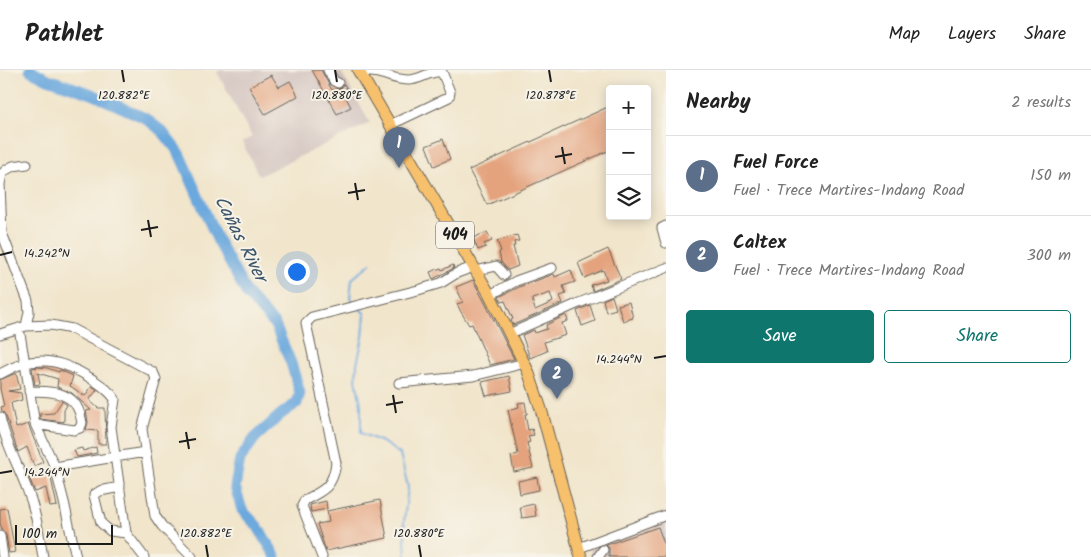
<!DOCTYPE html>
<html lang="en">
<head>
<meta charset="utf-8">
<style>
  body { margin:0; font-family:Kalam,sans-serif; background:#f6f6f6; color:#222 }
  .controls { position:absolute; right:15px; top:15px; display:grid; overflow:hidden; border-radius:5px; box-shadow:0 2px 12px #0003 }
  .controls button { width:45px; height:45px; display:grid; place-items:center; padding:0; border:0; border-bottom:1px solid #e0e0e0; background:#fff; color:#222; font:25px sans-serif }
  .scale { position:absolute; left:15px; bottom:12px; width:98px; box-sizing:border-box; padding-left:5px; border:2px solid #1c1c1c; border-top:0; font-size:14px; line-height:18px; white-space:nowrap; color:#1c1c1c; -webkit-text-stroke:4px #f7f3e8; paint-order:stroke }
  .you { position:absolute; left:296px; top:201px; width:18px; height:18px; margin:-12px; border:4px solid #fff; border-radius:50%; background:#1a73e8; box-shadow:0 0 0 8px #1a73e833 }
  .badge { display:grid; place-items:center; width:32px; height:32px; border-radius:50%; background:#0f766e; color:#fff; font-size:16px; font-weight:700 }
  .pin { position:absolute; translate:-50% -41px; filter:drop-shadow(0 1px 2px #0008) }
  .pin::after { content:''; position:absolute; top:26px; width:18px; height:15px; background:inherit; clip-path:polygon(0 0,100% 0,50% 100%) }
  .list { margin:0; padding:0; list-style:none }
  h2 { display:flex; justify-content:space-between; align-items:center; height:65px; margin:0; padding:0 20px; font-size:21px }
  h2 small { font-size:16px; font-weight:400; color:#767676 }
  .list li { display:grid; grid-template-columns:32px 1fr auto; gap:15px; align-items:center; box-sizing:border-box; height:80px; padding:0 20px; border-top:1px solid #e0e0e0 }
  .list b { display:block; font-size:19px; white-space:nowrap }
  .list p { margin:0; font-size:16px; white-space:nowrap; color:#767676 }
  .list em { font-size:16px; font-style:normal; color:#767676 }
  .actions { display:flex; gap:10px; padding:15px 20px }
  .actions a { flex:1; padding:11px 0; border:1px solid #0f766e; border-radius:5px; text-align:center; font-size:18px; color:#0f766e }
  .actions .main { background:#0f766e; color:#fff }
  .icon { flex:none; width:28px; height:28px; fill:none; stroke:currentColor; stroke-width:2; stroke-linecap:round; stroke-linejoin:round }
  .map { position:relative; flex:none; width:666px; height:487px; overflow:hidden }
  header { display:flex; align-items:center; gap:30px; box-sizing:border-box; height:70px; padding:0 25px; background:#fff; border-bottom:1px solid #e0e0e0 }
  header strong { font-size:24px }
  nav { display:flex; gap:28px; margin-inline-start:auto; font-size:18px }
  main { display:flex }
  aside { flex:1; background:#fff }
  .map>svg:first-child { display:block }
  .industrial { fill:#d0c0bc }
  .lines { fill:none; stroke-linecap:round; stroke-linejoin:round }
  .stream { stroke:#6ba8dd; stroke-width:2 }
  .river { stroke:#6ba8dd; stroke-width:11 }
  .building { fill:#e4a27d; fill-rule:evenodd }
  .minor-casing { stroke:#676259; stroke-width:11 }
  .major-casing { stroke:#676259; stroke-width:13 }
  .minor { stroke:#fff; stroke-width:9 }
  .major { stroke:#f7c06c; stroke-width:11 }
  .ticks { fill:none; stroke:#1c1c1c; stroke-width:2 }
  .labels { text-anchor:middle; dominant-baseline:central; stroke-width:4; stroke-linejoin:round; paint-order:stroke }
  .shield { fill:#f7f3e8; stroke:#5e5c59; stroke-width:1 }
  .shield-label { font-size:16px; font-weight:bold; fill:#1c1c1c }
  .water-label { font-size:19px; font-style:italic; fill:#3c5469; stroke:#f7f3e8 }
  .ticks-label { font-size:12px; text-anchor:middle; fill:#1c1c1c; stroke:#f7f3e8; stroke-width:4; stroke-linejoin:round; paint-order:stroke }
</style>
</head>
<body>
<header>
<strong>Pathlet</strong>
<nav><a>Map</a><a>Layers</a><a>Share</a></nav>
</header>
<main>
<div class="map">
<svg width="666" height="487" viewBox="0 0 666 487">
  <rect width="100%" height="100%" fill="#f7f3e8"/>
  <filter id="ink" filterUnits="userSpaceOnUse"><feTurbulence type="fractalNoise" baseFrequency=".02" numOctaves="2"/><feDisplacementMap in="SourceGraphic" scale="10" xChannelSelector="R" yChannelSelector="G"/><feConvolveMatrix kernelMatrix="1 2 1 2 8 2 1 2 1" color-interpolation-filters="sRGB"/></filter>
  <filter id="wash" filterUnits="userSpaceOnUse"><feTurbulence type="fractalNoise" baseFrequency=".0096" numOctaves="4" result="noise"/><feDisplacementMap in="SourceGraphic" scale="20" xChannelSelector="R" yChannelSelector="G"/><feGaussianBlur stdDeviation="1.12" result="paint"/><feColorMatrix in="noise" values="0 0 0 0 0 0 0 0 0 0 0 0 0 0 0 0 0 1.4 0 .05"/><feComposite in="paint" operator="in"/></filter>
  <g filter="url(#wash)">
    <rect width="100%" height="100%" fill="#f1e5cb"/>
    <path class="industrial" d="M221 0H340L370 53 259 106 242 72 252 67 217 2Z
      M666 451V487H592L590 479Z"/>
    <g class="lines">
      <path class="stream" d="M354 233 350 228 352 209 371 193
        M359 238 365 244 363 267 357 294 356 309 361 335V363L384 373 400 384 408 417 404 452 406 487"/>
      <path class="river" d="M30 0 48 9 92 24 145 48 162 61 179 83 217 169 247 224 275 255 291 293 300 323 297 333 280 345 255 368 240 389 235 417 242 440 258 457 276 487"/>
    </g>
    <g id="blocks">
      <path class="building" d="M312 0H321L332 20 341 18 344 14 347 19 343 22 351 37 337 44Z
        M271 5 279 17 290 11 298 26 265 44 249 17Z
        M610 36V80L487 135 469 100Z
        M443 69 450 89 434 96 426 76Z
        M487 162 492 171 484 174 486 177 478 180 473 168Z
        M517 165 519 171 514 172 515 176H513L518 196 508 200 501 192 499 182 501 181 497 171Z
        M608 179 621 209 593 221 591 215 607 210 603 200 584 208 578 193Z
        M453 195 454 198 433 209 430 202 441 198 442 200Z
        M571 200 575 212 563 216 566 224 560 226 563 233 513 255 511 250 513 249 505 231 502 232 499 227 519 217 554 204 555 207ZM550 223 553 232 535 240 532 229Z
        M473 210 483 229 514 289 490 295 472 254 469 255 461 242 457 234 463 232 456 217Z
        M612 226 616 239 606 242 603 230Z
        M629 232 633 248 623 251 618 235Z
        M590 235 595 251 582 256 577 241Z
        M566 245 568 251 562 253 566 265 544 272 547 281 530 288 522 265 534 260 535 263 547 259 546 255Z
        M38 297 47 298 59 302 60 300 73 306 70 316 85 326 92 316 97 320 89 330 98 338H105L106 374H98V361L86 360 88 352 86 341 91 340 72 323 57 317 58 309 38 303 40 314 35 315 32 298Z
        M16 303 20 319 8 321 21 323 22 330 11 333 16 358 28 354 43 392 34 396 27 377 18 382 6 346 2 341 1 337 4 336 0 319V310Z
        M509 306 512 321 486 326 482 312Z
        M62 331 67 335 64 340V352L40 349V344L54 343Z
        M525 332 527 344H525L528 360 532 359 534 365 528 366 530 372 527 373 533 398 514 402 511 386 518 384 508 340 519 337 518 333Z
        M96 377 97 383 77 387 74 380 82 378 83 381Z
        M35 403 37 408 50 404 57 436 50 437 46 418 35 422 28 405Z
        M537 407 539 420 520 424 518 411Z
        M380 430 387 468 326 481 317 454 329 452 327 441Z
        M326 431 327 439 311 442 310 435Z
        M534 434 536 446 522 448 520 437Z
        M7 438 15 482 9 483 6 465 2 460 0 453V439Z
        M658 457 666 479V487H609V478L606 475Z"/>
    </g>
  </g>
  <g filter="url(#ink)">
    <use href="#blocks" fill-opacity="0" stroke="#676259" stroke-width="1"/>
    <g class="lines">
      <g class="minor-casing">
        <path id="minor" d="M328 0 334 11 338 13
          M360 2C383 0 390 10 409 10 420 10 431 0 442 2L450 22 449 27 390 55
          M666 156 662 158 666 173
          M476 201 496 196 504 205
          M490 225 516 211 552 198
          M26 256 29 242 28 231 2 163 0 114 2 104 6 100 13 96 27 94
          M19 258 35 354 55 397 64 432 76 487
          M511 263 579 233 666 198
          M0 264 26 256 51 255 72 259 153 302 156 309 142 359 155 446 162 456 192 487
          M0 304C34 284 59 288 92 309 101 315 109 320 115 329L111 357 126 463 144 487
          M399 313 473 306 525 293
          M29 321C45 321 69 321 77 337 80 342 81 348 82 353L80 358 74 360 35 354
          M0 347C5 372 18 395 27 419 36 441 39 464 43 487
          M55 397 145 382
          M120 417 100 421 94 425 101 453 110 461 126 463
          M0 466 3 487
          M579 478 666 445
          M322 487 302 436 305 430C325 420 333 416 336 393L306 253 312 247 418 220 441 213 457 203 473 197
          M598 487 603 480"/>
      </g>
      <g class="major-casing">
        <path id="major" d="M358 0 490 225 528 301 541 339 581 487"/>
      </g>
      <use href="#minor" class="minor"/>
      <use href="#major" class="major"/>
    </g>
  </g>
  <path class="ticks" d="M122 0 124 12M335 0 337 12M549 0 551 12M562 77 565 94M555 87 572 84M355 113 358 130M348 123 365 120M148 150 151 167M141 160 158 157M0 185 12 182M654 288 666 286M393 325 396 343M386 335 403 332M186 362 189 379M179 372 196 369M0 403 12 401M206 475 208 487M419 475 421 487"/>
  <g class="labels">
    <rect class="shield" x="436" y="151.5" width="38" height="27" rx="4"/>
    <g class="shield-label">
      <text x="455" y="165">404</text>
    </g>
    <g class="water-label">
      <text transform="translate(240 169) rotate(63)">Cañas River</text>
    </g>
  </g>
  <g class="ticks-label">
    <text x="124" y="29">120.882°E</text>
    <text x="551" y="29">120.878°E</text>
    <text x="337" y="29">120.880°E</text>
    <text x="47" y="187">14.242°N</text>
    <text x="619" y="293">14.244°N</text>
    <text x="47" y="406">14.244°N</text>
    <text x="206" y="467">120.882°E</text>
    <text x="419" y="467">120.880°E</text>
  </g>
</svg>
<div class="controls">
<button>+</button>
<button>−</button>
<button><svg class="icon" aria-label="layers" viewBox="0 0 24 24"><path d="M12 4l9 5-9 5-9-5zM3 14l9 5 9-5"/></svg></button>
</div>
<div class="scale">100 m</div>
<div class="you"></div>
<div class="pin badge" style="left:399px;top:98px;background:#5c6f8a">1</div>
<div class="pin badge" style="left:557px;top:329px;background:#5c6f8a">2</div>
</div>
<aside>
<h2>Nearby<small>2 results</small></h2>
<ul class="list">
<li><span class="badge" style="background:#5c6f8a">1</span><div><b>Fuel Force</b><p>Fuel · Trece Martires-Indang Road</p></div><em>150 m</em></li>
<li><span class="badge" style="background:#5c6f8a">2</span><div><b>Caltex</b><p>Fuel · Trece Martires-Indang Road</p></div><em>300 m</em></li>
</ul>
<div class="actions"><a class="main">Save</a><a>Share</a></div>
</aside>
</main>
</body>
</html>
